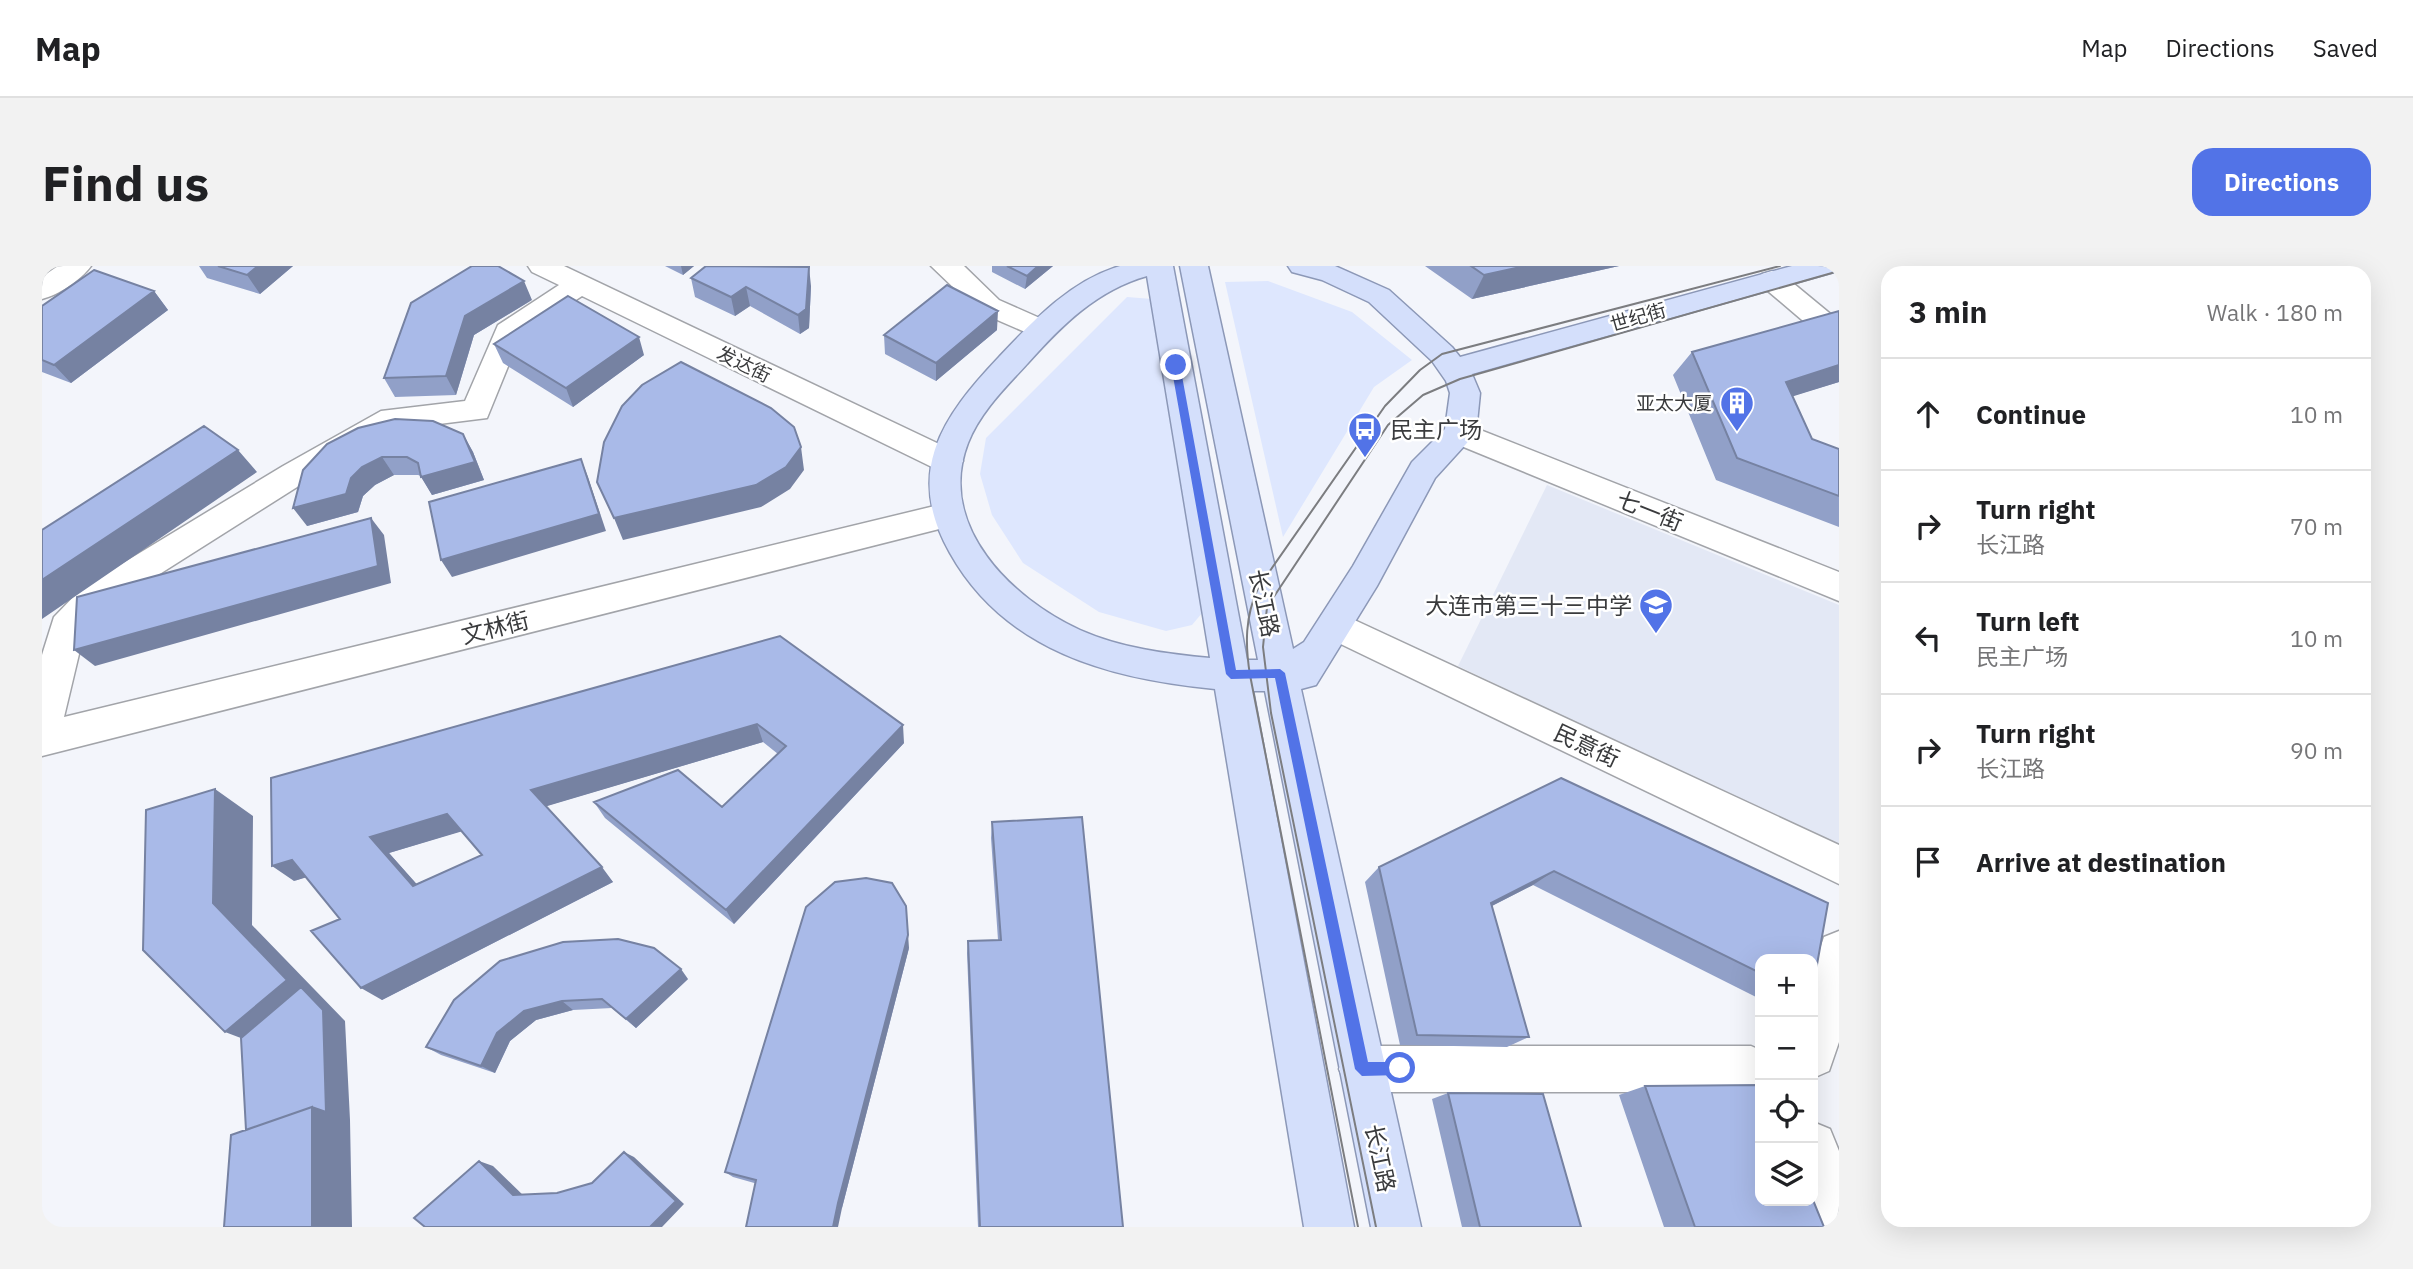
<!DOCTYPE html>
<html lang="en">
<head>
<meta charset="utf-8">
<style>
  body { margin:0; font-family:"IBM Plex Sans","Noto Sans SC",sans-serif; background:#f2f2f2; color:#202124 }
  .controls { position:absolute; right:21px; bottom:21px; display:grid; overflow:hidden; border-radius:14px; box-shadow:0 7px 28px #0002 }
  .controls button { width:63px; height:63px; display:grid; place-items:center; padding:0; border:0; border-bottom:2px solid #e0e0e0; background:#fff; color:#202124; font:35px sans-serif }
  .stop { position:absolute; width:21px; height:21px; margin:-16px; border:5px solid #5273e7; border-radius:50%; background:#fff }
  .stop.end { background:#5273e7; border-color:#fff; box-shadow:0 2px 7px #0008 }
  .list { margin:0; padding:0; list-style:none }
  h2 { display:flex; justify-content:space-between; align-items:center; height:91px; margin:0; padding:0 28px; font-size:30px }
  h2 small { font-size:23px; font-weight:400; color:#757577 }
  .list li { display:grid; grid-template-columns:46px 1fr auto; gap:21px; align-items:center; box-sizing:border-box; height:112px; padding:0 28px; border-top:2px solid #e0e0e0 }
  .list b { display:block; font-size:26px; white-space:nowrap }
  .list p { margin:0; font-size:23px; white-space:nowrap; color:#757577 }
  .list em { font-size:23px; font-style:normal; color:#757577 }
  .icon { flex:none; width:38px; height:38px; fill:none; stroke:currentColor; stroke-width:2; stroke-linecap:round; stroke-linejoin:round }
  .map { position:relative; flex:none; width:1797px; height:961px; overflow:hidden; border-radius:21px }
  header { display:flex; align-items:center; gap:42px; box-sizing:border-box; height:98px; padding:0 35px; background:#fff; border-bottom:2px solid #e0e0e0 }
  header strong { font-size:33px }
  nav { display:flex; gap:38px; margin-inline-start:auto; font-size:24px }
  .intro { display:flex; align-items:center; justify-content:space-between; box-sizing:border-box; height:168px; padding:0 42px }
  h1 { margin:0; font-size:49px }
  .button { padding:18px 32px; border-radius:21px; background:#5273e7; color:#fff; font-size:24px; font-weight:700 }
  main { display:flex; gap:42px; padding:0 42px }
  aside { flex:1; background:#fff; border-radius:21px; box-shadow:0 7px 28px #0002 }
  .map>svg:first-child { display:block }
  .built { fill:#e3e8f5 }
  .green { fill:#dee7fe }
  .lines { fill:none; stroke-linecap:round; stroke-linejoin:round }
  .minor-casing { stroke:#a2a4a9; stroke-width:3 }
  .major-casing { stroke:#8c98b7; stroke-width:3 }
  .minor { fill:#fff; fill-rule:evenodd }
  .major { fill:#d4dffb; fill-rule:evenodd }
  .tram { stroke:#7c7d80; stroke-width:2 }
  .wall { fill:#91a0c8; fill-rule:evenodd }
  .shaded-wall { fill:#7682a2 }
  .building { fill:#a9bae8; stroke:#7682a2; stroke-width:2; fill-rule:evenodd }
  .route { fill:#5273e7 }
  .labels { text-anchor:middle; dominant-baseline:central; stroke-width:5; stroke-linejoin:round; paint-order:stroke }
  .far-street-label { font-size:19px; fill:#3a3b3d; stroke:#fff }
  .far-poi-label { font-size:19px; fill:#3a3b3d; stroke:#fff; text-anchor:end }
  .poi-label { font-size:23px; fill:#3a3b3d; stroke:#fff; text-anchor:start }
  .street-label { font-size:23px; fill:#3a3b3d; stroke:#fff }
</style>
</head>
<body>
<header>
<strong>Map</strong>
<nav><a>Map</a><a>Directions</a><a>Saved</a></nav>
</header>
<div class="intro"><h1>Find us</h1><a class="button">Directions</a></div>
<main>
<div class="map">
<svg width="1797" height="961" viewBox="0 0 1797 961">
  <rect width="100%" height="100%" fill="#f3f5fb"/>
  <path class="built" d="M1505 219 1797 339V581L1416 400Z"/>
  <path class="green" d="M1226 15 1310 46 1370 94 1332 121 1241 271 1183 16Z
    M1085 31 1110 33 1166 340 1150 359 1124 365 1057 346 981 297 950 249 938 208 944 172Z"/>
  <g class="lines">
    <g class="minor-casing">
      <path id="minor" d="M16 0H49C39 14 16 29 0 33V11Z
        M486 0H522L916 187 921 195 916 203 905 207 894 203 540 30 478 71 445 152 357 163 263 216 64 342 42 367 22 451 905 237 917 240 922 249 917 258 0 490V389L12 351 40 322 241 200 339 145 423 135 456 59 517 19 490 6Z
        M889 0H922L957 34 1009 57 1014 64 1009 71 999 73 937 46Z
        M1730 5 1740 8 1797 55V80L1787 77 1720 20 1716 14 1720 8Z
        M1418 156 1797 306V335L1407 175 1402 167 1407 159Z
        M1293 345 1797 579V618L1280 369 1275 359 1280 349Z
        M1797 665V776L1787 805 1771 812V704L1782 671Z
        M1320 780H1709L1718 784V830L1708 826H1320L1304 819 1297 803 1304 787Z
        M1771 856 1788 863 1797 885V961H1779L1768 935H1771Z"/>
    </g>
    <g class="major-casing">
      <path id="major" d="M1078 0H1131L1205 394H1216L1138 0H1166L1251 383 1262 376 1311 300 1370 196 1403 163 1408 127 1404 115 1390 95 1327 36 1280 14 1250 6 1246 0H1293L1347 24 1410 81 1418 91 1750 0H1796L1792 6 1430 108 1438 127 1434 167 1393 212 1335 320 1274 419 1259 423 1379 961H1329L1223 425H1211L1312 961H1262L1173 423C1067 413 963 385 908 287 862 206 900 151 957 91 992 54 1028 15 1078 0ZM1105 10 1168 392C1124 388 1079 382 1038 364 970 333 894 260 926 177 938 146 964 121 986 97 1020 59 1055 24 1105 10Z"/>
    </g>
    <use href="#minor" class="minor"/>
    <use href="#major" class="major"/>
    <path class="tram" d="M1316 961 1208 409C1203 378 1203 351 1216 322L1343 140 1378 104 1400 88 1738 0
      M1334 961 1229 447 1221 381 1225 341 1346 159 1381 129 1418 113 1797 5"/>
  </g>
  <path class="wall" d="M157 0H251L218 28 165 12Z
    M623 0H652L641 9Z
    M950 0H1011L983 23 950 6Z
    M1383 0H1577L1430 33Z
    M649 12 769 20 767 62 758 68 708 40 693 50 653 31Z
    M112 25 126 44 29 117 0 106V40Z
    M490 34 432 69 414 129 353 131 342 112Z
    M1797 45V116L1750 130 1770 173 1797 183V261L1674 214 1631 109 1650 86Z
    M955 64 894 115 843 88 842 69Z
    M452 78 602 89 531 141 461 97Z
    M421 168 431 186 442 214 390 229 379 210 376 209H352L333 219 321 230 316 246 265 260 261 204Z
    M738 370 862 477 692 658 563 552 552 536 680 541 736 488 721 476 504 540 571 616 340 734 298 653 264 611 252 615ZM419 565 440 589 374 618 347 587Z
    M1519 512 1718 693V733L1491 619 1450 640 1487 771 1465 781 1358 779 1323 616 1337 601Z
    M950 556 1081 961H936L925 687 926 675 956 674 949 572Z
    M867 682 800 942 691 911 683 906Z
    M646 713 594 762 570 742 531 744 494 754 468 775 453 807 399 789 384 781 412 734Z
    M1603 820 1782 961H1622L1577 829Z
    M1406 827 1539 961H1420L1390 833Z"/>
  <path class="shaded-wall" d="M216 0H251L218 28 205 9Z
    M639 0H652L641 9Z
    M996 0H1011L983 23 985 10Z
    M1483 0H1577L1430 33 1442 9Z
    M767 1 769 20 767 62 758 68 756 49Z
    M482 15 490 34 432 69 414 129 404 110 423 50Z
    M704 21 708 40 693 50 689 31Z
    M112 25 126 44 29 117 12 99Z
    M956 45 955 64 894 115V97Z
    M597 71 602 89 531 141 524 122Z
    M1797 99V116L1723 139 1744 116Z
    M421 168 431 186 442 214 390 229 379 211Z
    M759 181 762 204 748 223 719 241 581 274 572 252Z
    M196 184 215 206 0 353V314Z
    M340 191 352 209 333 219 321 230 316 246 265 260 251 242 320 201Z
    M539 193 546 211 564 265 410 311 399 294Z
    M329 252 342 269 349 317 53 400 32 384Z
    M715 458 721 476 502 541 489 524Z
    M861 459 862 477 692 658 684 644Z
    M173 523 211 550 210 659 303 755 308 854 310 961H270L225 782 183 766 171 637Z
    M405 548 421 565 347 587 389 634 371 620 328 571Z
    M250 594 272 609 252 615 230 600Z
    M560 601 571 616 340 734 319 722Z
    M1512 605 1491 619 1430 650 1449 637Z
    M864 640 867 682 800 942 796 961H791Z
    M639 703 646 713 594 762 584 753Z
    M520 735 531 744 494 754 468 775 453 807 439 800 455 767 482 745Z
    M582 886 592 891 642 938 620 961H608Z
    M437 895 451 900 485 933 471 929Z"/>
  <path class="building" d="M176 0H216L205 9Z
    M430 0H456L482 15 423 50 404 110 342 112 369 37Z
    M664 0 767 1 764 43 756 49 704 21 689 31 649 12Z
    M965 0H996L985 10Z
    M1429 0H1483L1442 9Z
    M52 4 112 25 12 99 0 94V40Z
    M905 19 956 45 894 97 842 69Z
    M526 30 597 71 524 122 452 78Z
    M1797 45V99L1744 116 1770 173 1797 183V230L1695 192 1650 86Z
    M639 96 729 142 752 161 759 181 744 201 714 219 572 252 555 216 562 176 580 140 600 119Z
    M353 153 391 155 421 168 433 196 379 211 376 197 365 191H340L320 201 309 212 304 228 251 242 261 204 285 178 316 162Z
    M162 160 196 184 0 314V264Z
    M539 193 557 248 399 294 387 236Z
    M329 252 336 300 32 384 35 331Z
    M738 370 861 459 684 644 552 536 636 504 680 541 744 480 715 458 489 524 560 601 319 722 269 665 298 653 250 594 230 600 229 512ZM405 548 440 589 371 620 328 571Z
    M1519 512 1786 637 1771 721V693H1718V707L1512 605 1449 637 1487 771 1375 769 1337 601Z
    M173 523 171 637 245 714 183 766 101 684 104 544Z
    M1040 551 1081 961H938L926 675 959 674 950 556Z
    M824 612 850 617 864 640 866 669 796 937 791 961H704L714 914 683 906 764 641 793 616Z
    M576 673 612 682 639 703 584 753 560 733 520 735 482 745 455 767 439 800 384 781 412 734 458 695 521 676Z
    M259 721 281 744 284 846 270 841 204 864 199 772Z
    M1718 819V935L1771 934 1782 961H1653L1603 820Z
    M1406 827 1501 828 1539 961H1438Z
    M270 841V961H182L189 869Z
    M582 886 634 935 608 961H383L372 952 437 895 471 929 515 927 550 917Z"/>
  <path class="route" d="M1134 96 1138 99 1194 404 1238 403 1243 407 1326 796H1358L1365 802 1358 809 1320 810 1313 803 1233 412 1189 413 1184 408 1129 99Z"/>
  <defs>
    <g id="building-pin" transform="scale(1.75)"><path d="M0 17L-7.5 6A9.5 9.5 0 1 1 7.5 6Z" fill="#5273e7" stroke="#fff"/><path d="M-4-6H4V6H1V3H-1V6H-4ZM-2.5-4.3h1.7v1.8h-1.7ZM.8-4.3h1.7v1.8H.8ZM-2.5-1h1.7V.8h-1.7ZM.8-1h1.7V.8H.8Z" fill="#fff"/></g>
    <g id="bus-pin" transform="scale(1.75)"><path d="M0 17L-7.5 6A9.5 9.5 0 1 1 7.5 6Z" fill="#5273e7" stroke="#fff"/><path d="M-5-6H5V4H4V6H2V4H-2V6H-4V4H-5ZM-3.5-4V0h7V-4ZM-3.5 1.2v1.5H-2V1.2ZM2 1.2v1.5H3.5V1.2Z" fill="#fff"/></g>
    <g id="school-pin" transform="scale(1.75)"><path d="M0 17L-7.5 6A9.5 9.5 0 1 1 7.5 6Z" fill="#5273e7" stroke="#fff"/><path d="M0-5L7-2L0 1L-7-2ZM-4 1L0 2.5L4 1V4Q0 6-4 4Z" fill="#fff"/></g>
  </defs>
  <g fill-rule="evenodd">
    <use href="#building-pin" x="1695" y="137"/>
    <use href="#bus-pin" x="1323" y="163"/>
    <use href="#school-pin" x="1614" y="339"/>
  </g>
  <g class="labels">
    <g class="far-street-label">
      <text transform="translate(1596 51) rotate(-16)">世纪街</text>
      <text transform="translate(702 98) rotate(26)">发达街</text>
    </g>
    <g class="far-poi-label">
      <text x="1670" y="137">亚太大厦</text>
    </g>
    <g class="poi-label">
      <text x="1348" y="163">民主广场</text>
      <text x="1590" y="339" text-anchor="end">大连市第三十三中学</text>
    </g>
    <g class="street-label">
      <text transform="translate(1608 244) rotate(22)">七一街</text>
      <text transform="translate(1223 337) rotate(78)">长江路</text>
      <text transform="translate(453 361) rotate(-14)">文林街</text>
      <text transform="translate(1545 479) rotate(25)">民意街</text>
      <text transform="translate(1339 892) rotate(78)">长江路</text>
    </g>
  </g>
</svg>
<div class="controls">
<button>+</button>
<button>−</button>
<button><svg class="icon" aria-label="locate" viewBox="0 0 24 24"><circle cx="12" cy="12" r="6"/><path d="M12 2v4M12 18v4M2 12h4M18 12h4"/></svg></button>
<button><svg class="icon" aria-label="layers" viewBox="0 0 24 24"><path d="M12 4l9 5-9 5-9-5zM3 14l9 5 9-5"/></svg></button>
</div>
<div class="stop" style="left:1358px;top:802px"></div>
<div class="stop end" style="left:1134px;top:99px"></div>
</div>
<aside>
<h2>3 min<small>Walk · 180 m</small></h2>
<ul class="list">
<li><svg class="icon" aria-label="ahead" viewBox="0 0 24 24"><path d="M12 20V5M6 11l6-6 6 6"/></svg><div><b>Continue</b></div><em>10 m</em></li>
<li><svg class="icon" aria-label="right" viewBox="0 0 24 24"><path d="M7 20v-9h11M14 6l5 5-5 5"/></svg><div><b>Turn right</b><p>长江路</p></div><em>70 m</em></li>
<li><svg class="icon" aria-label="left" viewBox="0 0 24 24"><path d="M17 20v-9H6M10 6l-5 5 5 5"/></svg><div><b>Turn left</b><p>民主广场</p></div><em>10 m</em></li>
<li><svg class="icon" aria-label="right" viewBox="0 0 24 24"><path d="M7 20v-9h11M14 6l5 5-5 5"/></svg><div><b>Turn right</b><p>长江路</p></div><em>90 m</em></li>
<li><svg class="icon" aria-label="arrive" viewBox="0 0 24 24"><path d="M6 21V4h12l-3 4 3 4H6"/></svg><div><b>Arrive at destination</b></div></li>
</ul>
</aside>
</main>
</body>
</html>
